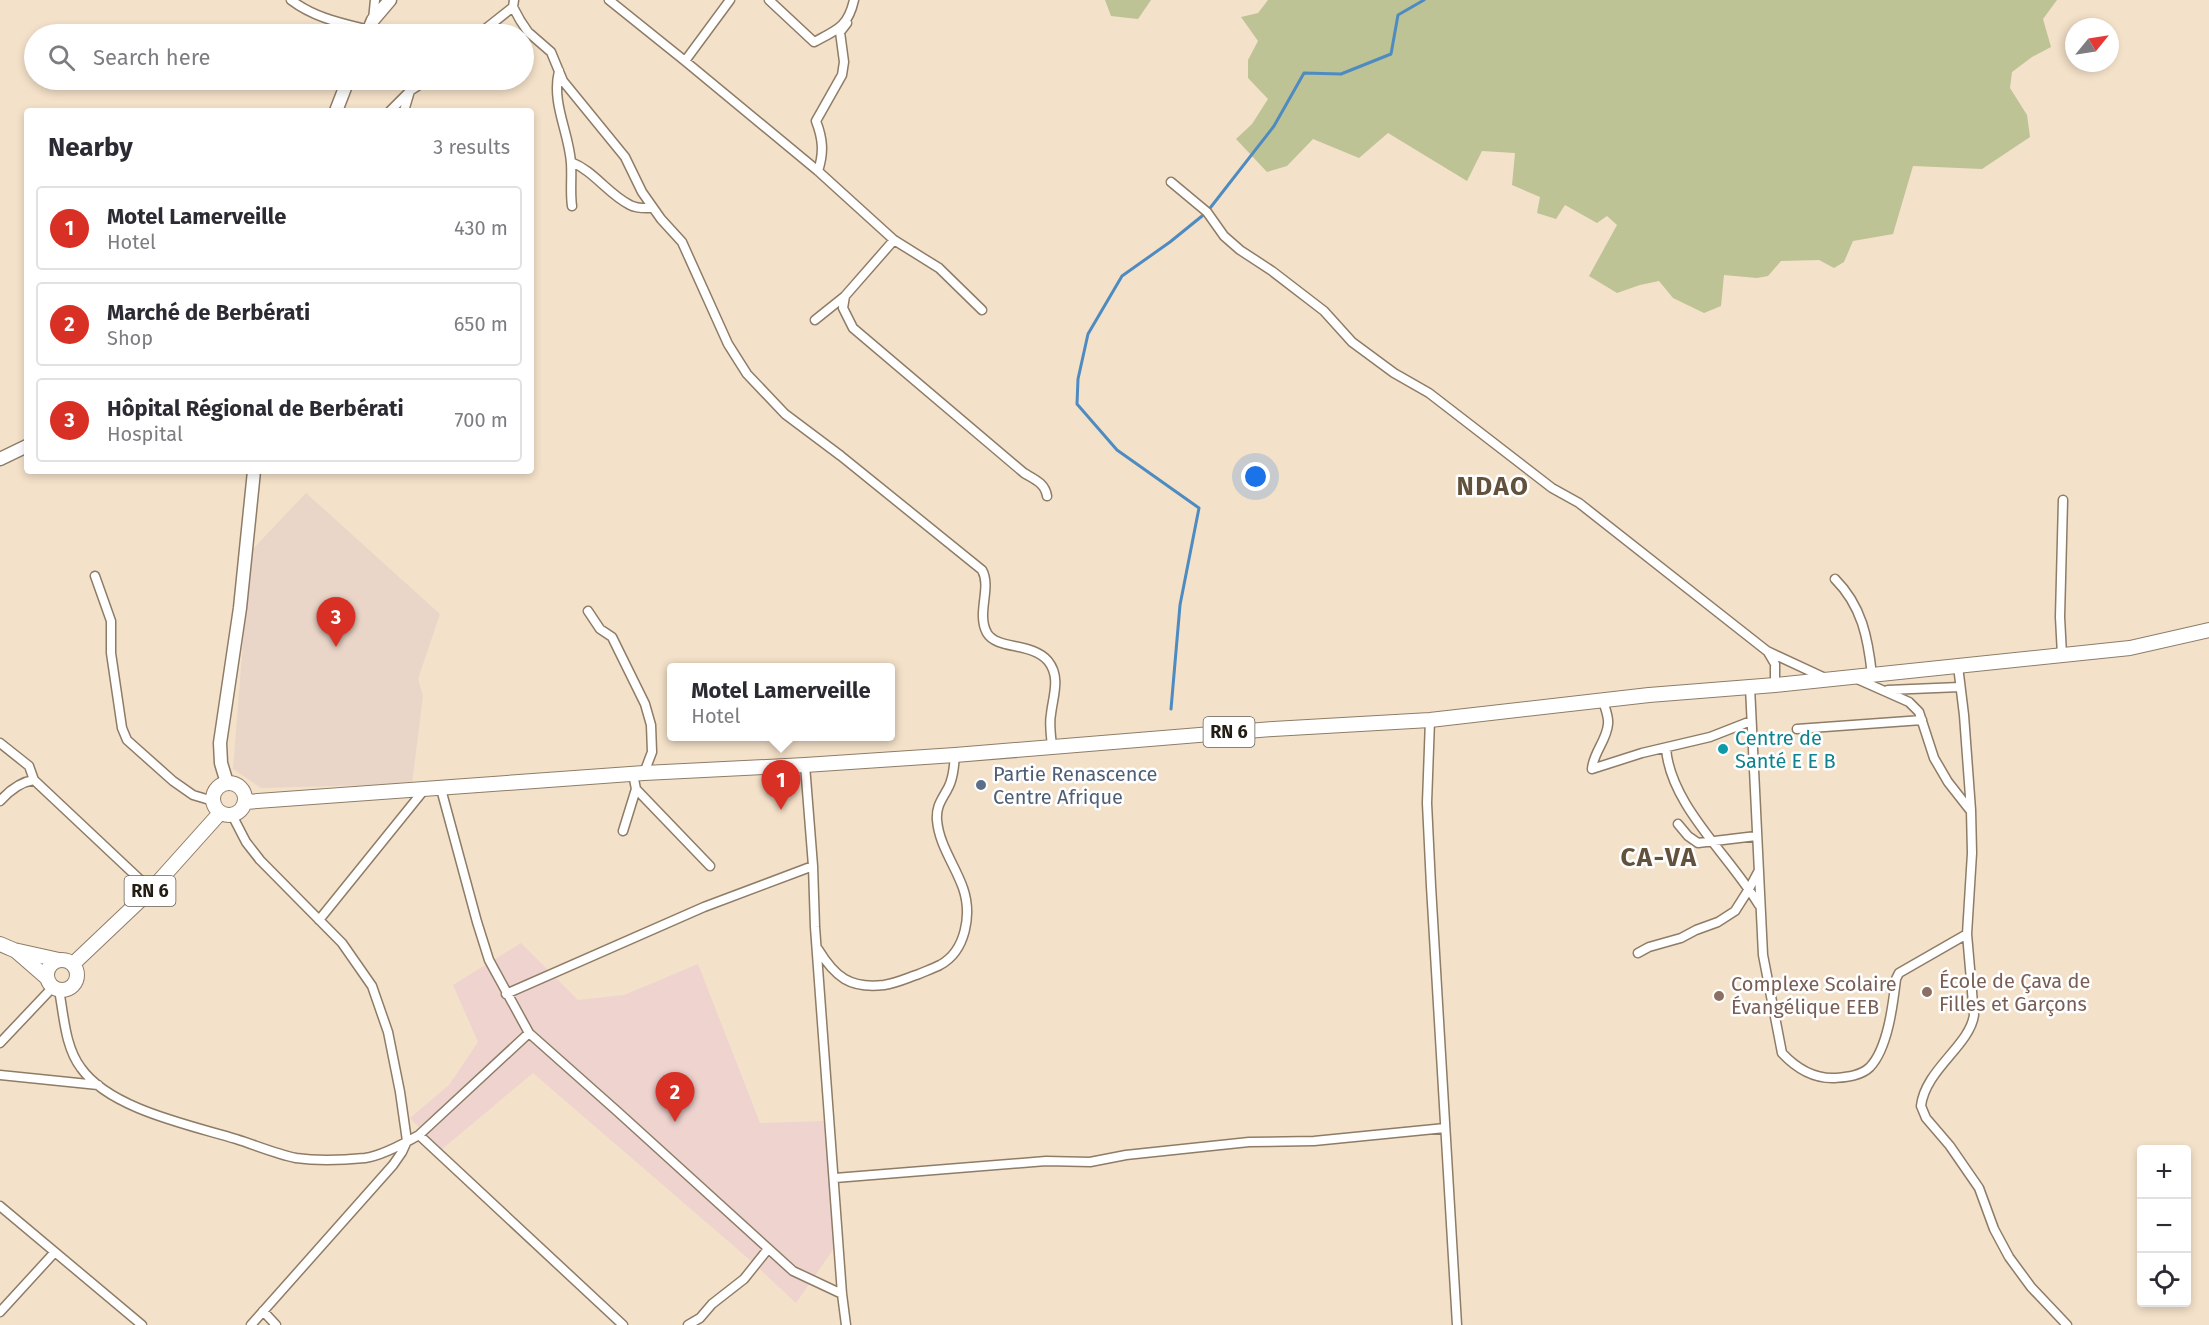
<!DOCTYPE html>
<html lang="en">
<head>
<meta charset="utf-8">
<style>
  body { margin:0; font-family:"Fira Sans",sans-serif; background:#f2f2f3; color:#2b2b33 }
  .controls { position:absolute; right:18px; bottom:18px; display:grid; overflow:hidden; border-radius:6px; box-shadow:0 3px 9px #0003 }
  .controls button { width:54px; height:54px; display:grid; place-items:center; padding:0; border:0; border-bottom:2px solid #e1e1e2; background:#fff; color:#2b2b33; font:30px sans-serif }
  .compass { position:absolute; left:2065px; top:18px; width:54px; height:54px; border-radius:50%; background:#fff; box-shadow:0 3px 9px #0003; rotate:60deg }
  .you { position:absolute; left:1256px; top:477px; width:21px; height:21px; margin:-15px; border:4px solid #fff; border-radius:50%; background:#1a73e8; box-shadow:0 0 0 9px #1a73e833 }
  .badge { display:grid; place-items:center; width:39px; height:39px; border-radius:50%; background:#d93025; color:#fff; font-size:20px; font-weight:700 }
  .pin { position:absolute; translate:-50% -50px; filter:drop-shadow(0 2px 3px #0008) }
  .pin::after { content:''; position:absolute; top:32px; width:21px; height:18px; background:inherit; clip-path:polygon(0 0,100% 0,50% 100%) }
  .popup { position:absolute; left:667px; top:663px; width:228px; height:78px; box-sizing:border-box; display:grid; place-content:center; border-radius:6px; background:#fff; filter:drop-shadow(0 2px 4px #0005); font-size:20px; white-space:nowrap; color:#7c7c81 }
  .popup b { font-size:22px; color:#2b2b33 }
  .popup::after { content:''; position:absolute; left:50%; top:100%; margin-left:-12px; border:12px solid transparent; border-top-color:#fff }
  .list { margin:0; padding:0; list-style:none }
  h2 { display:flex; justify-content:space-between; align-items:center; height:78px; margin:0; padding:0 24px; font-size:26px }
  h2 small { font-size:20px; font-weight:400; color:#7c7c81 }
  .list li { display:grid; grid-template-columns:39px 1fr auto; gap:18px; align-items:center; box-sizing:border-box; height:84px; margin:0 12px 12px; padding:0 12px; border:2px solid #e1e1e2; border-radius:6px }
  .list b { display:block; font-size:22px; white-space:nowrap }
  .list p { margin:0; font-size:20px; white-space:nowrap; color:#7c7c81 }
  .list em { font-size:20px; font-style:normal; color:#7c7c81 }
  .icon { flex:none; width:33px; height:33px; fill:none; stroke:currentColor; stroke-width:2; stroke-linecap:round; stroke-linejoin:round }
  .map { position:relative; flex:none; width:2209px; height:1325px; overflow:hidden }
  .search { position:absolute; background:#fff; box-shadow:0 3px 9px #0003; left:24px; top:24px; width:510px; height:66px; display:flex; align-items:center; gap:15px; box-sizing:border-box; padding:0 21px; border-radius:33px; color:#7c7c81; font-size:22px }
  .panel { position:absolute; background:#fff; box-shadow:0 3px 9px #0003; left:24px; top:108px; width:510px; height:366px; border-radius:6px }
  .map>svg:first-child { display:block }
  .commercial { fill:#eed3cf }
  .medical { fill:#ead6c8 }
  .green { fill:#bdc394 }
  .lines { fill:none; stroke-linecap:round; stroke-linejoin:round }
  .stream { stroke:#4e8bc0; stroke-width:3 }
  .street-casing { stroke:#8e7c67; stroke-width:11 }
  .secondary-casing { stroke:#8e7c67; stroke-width:15 }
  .primary-casing { stroke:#8e7c67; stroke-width:16 }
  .street { stroke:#fff; stroke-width:8 }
  .secondary { stroke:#fff; stroke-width:12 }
  .primary { stroke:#fff; stroke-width:14 }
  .culture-dot { fill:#0f9aa8; stroke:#fff; stroke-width:2 }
  .service-dot { fill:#5c6f8a; stroke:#fff; stroke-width:2 }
  .education-dot { fill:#8d6e63; stroke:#fff; stroke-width:2 }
  .labels { text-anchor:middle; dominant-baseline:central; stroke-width:5; stroke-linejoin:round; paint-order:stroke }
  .shield { fill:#fff; stroke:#65605a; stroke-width:1.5 }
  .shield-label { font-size:18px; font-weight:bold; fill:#231c13 }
  .culture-label { font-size:20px; fill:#0d838f; stroke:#fff; text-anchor:start }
  .service-label { font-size:20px; fill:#4e5e75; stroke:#fff; text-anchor:start }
  .education-label { font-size:20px; fill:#785e54; stroke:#fff; text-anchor:start }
  .district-label { font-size:26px; font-weight:bold; letter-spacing:1.5px; fill:#62523d; stroke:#fff }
</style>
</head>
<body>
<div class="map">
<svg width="2209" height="1325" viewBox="0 0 2209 1325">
  <rect width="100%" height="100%" fill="#f4e1c9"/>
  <path class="commercial" d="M521 943 578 1000 624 995 698 964 760 1123 824 1121 839 1241 796 1303 750 1260 533 1073 441 1150 410 1118 449 1085 478 1042 453 985Z"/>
  <path class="medical" d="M306 493 440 614 418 679 423 696 412 784 261 788 233 769 250 552Z"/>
  <path class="green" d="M1105 0H1151L1138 19 1111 16Z
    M1268 0H2057L2043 19 2051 47 2032 57 2012 72 2010 88 2027 115 2030 137 1982 169 1913 166 1893 234 1853 241 1844 262 1834 268 1819 260 1781 261 1768 276 1757 278 1724 275 1721 306 1704 313 1673 298 1659 281 1640 285 1617 293 1589 276 1617 225 1607 216 1597 223 1565 205 1556 219 1537 213 1540 197 1512 185 1515 153 1482 151 1467 181 1388 133 1359 158 1313 139 1287 166 1267 172 1236 139 1252 124 1268 99 1248 78V60L1258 41 1241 17 1258 13Z"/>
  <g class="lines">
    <path class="stream" d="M1171 709 1180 605 1199 508 1117 450 1077 404 1078 379 1088 334 1122 276 1170 242 1207 212 1274 126 1304 73 1341 74 1391 54 1398 15 1424 0"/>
    <g class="street-casing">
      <path id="street" d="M291 0C315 18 341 23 369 30
        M514 0 513 7 520 20 528 32 551 52 563 81 625 157 642 192 661 219 682 242 728 344 747 374 785 414 841 456 982 570C992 588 976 613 987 633 997 650 1032 642 1048 661 1061 677 1053 696 1051 714 1049 724 1051 736 1052 746
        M609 0 685 61 818 171 894 240 939 268 982 310
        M769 0 814 42C837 30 848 27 854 0
        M373 20 375 0
        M479 34 513 7
        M685 61 730 0
        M559 71C551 103 569 132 571 163 572 178 570 192 572 206
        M390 111 410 91 427 80
        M404 111 410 91
        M571 162C594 171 608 194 630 205 637 209 645 208 653 208
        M818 171C824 153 823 139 816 121L842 75 844 62 840 32 847 23
        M1171 182 1207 212 1224 236 1240 250 1272 271 1324 311 1352 342 1394 373 1429 393 1552 488 1579 503 1767 651 1825 678
        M845 296 843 308 853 328 1024 473C1034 479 1045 483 1047 496
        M815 320 845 296 894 240
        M95 576 111 621V653L122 728 127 740 173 781 193 795 213 801
        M1835 579C1862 606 1868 638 1872 675
        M588 611 600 629 612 637 645 704 651 725 652 752 644 773
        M1768 652 1775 664V685
        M2062 655 2060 617 2063 500
        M1958 666 1964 715 1971 810 1972 853 1967 934 1974 1015C1970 1045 1925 1070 1921 1106L1926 1118 1950 1146 1979 1188 1994 1229 2009 1257 2031 1287 2067 1325
        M1855 678 1909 702 1919 712 1934 758 1948 782 1970 810
        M1750 687 1763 955 1782 1053C1796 1068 1813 1079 1835 1078 1846 1077 1861 1076 1870 1067 1888 1048 1893 1004 1896 979L1899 973 1967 934
        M1888 690 1960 687
        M1603 701C1605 708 1609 717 1608 724 1607 740 1593 753 1592 769L1642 753 1710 737 1751 721
        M1430 720 1427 803 1431 886 1457 1325
        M1797 729 1922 720
        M0 743 29 766 34 780 151 890
        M1666 748C1670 805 1730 856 1759 905
        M805 765 813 866 815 927 842 1294 846 1325
        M441 789 477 922 489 960 529 1033 618 1112 793 1271 842 1294
        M636 789 710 866
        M0 801C9 791 20 782 34 780
        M232 815 246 842 260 860 342 943 372 986 388 1032 400 1092 407 1141 402 1152 393 1165 251 1325
        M1678 824 1688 836 1698 843 1756 836
        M623 831 636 789 633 774
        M319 920 424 790
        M818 949C835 977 850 989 884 985 897 983 907 978 919 974 926 971 934 968 940 965 966 951 972 914 963 888 955 865 939 845 937 820 936 807 941 801 947 790 953 780 954 767 955 755
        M1638 953 1649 947 1681 938 1696 930 1718 922 1735 911 1749 889 1758 872
        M59 990C64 1016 65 1047 81 1068 110 1109 190 1125 236 1139 255 1145 276 1154 296 1158 318 1161 343 1160 365 1158 380 1156 405 1143 419 1135L529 1033
        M506 994 704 907 813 866
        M0 1043 53 987
        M0 1075 98 1085
        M419 1135 623 1325
        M835 1178 1046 1161 1090 1162 1126 1155 1249 1142 1314 1141 1445 1128
        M0 1206 142 1325
        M263 1311 276 1325
        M0 1312 54 1253
        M688 1325 700 1318 712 1304 744 1279 768 1249"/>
    </g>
    <g class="secondary-casing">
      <path id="secondary" d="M367 34 373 20 390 0
        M336 111 348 80
        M0 459 27 446
        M227 783 221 763 220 743 240 608 254 471"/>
    </g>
    <g class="primary-casing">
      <path id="primary" d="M213 799a16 16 0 1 1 32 0a16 16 0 1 1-32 0Z
        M245 802 644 773 805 765 955 755 1273 729 1430 720 1649 695 1775 685 2130 648 2209 630
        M0 944 14 950 59 960
        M16 951 47 978
        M47 975a15 15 0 1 1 30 0a15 15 0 1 1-30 0Z
        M73 964 151 890 220 813"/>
    </g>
    <use href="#street" class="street"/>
    <use href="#secondary" class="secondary"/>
    <use href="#primary" class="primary"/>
  </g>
  <circle class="culture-dot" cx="1723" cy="749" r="6"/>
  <circle class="service-dot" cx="981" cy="785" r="6"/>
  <g class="education-dot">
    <circle cx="1927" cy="992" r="6"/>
    <circle cx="1719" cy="996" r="6"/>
  </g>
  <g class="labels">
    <g class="shield">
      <rect x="1203.5" y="717" width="51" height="30" rx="4.5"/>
      <rect x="124.5" y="876" width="51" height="30" rx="4.5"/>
    </g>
    <g class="shield-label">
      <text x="1229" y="732">RN 6</text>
      <text x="150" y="891">RN 6</text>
    </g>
    <g class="culture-label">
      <text x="1735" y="738">Centre de<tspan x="1735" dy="23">Santé E E B</tspan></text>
    </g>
    <g class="service-label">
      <text x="993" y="774">Partie Renascence<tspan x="993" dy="23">Centre Afrique</tspan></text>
    </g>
    <g class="education-label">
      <text x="1939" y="981">École de Çava de<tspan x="1939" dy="23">Filles et Garçons</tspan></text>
      <text x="1731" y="984">Complexe Scolaire<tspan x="1731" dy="23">Évangélique EEB</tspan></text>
    </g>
    <g class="district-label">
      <text x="1493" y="486">NDAO</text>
      <text x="1659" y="857">CA-VA</text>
    </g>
  </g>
</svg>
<div class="controls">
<button>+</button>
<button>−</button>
<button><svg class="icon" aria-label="locate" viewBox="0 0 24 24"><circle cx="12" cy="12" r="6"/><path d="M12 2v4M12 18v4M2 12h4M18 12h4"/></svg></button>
</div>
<svg class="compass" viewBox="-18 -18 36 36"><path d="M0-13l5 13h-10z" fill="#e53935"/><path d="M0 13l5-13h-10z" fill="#7c7c81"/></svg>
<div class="you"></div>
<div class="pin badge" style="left:781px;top:810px">1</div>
<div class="popup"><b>Motel Lamerveille</b>Hotel</div>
<div class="pin badge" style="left:675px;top:1122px">2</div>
<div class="pin badge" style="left:336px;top:647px">3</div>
<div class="search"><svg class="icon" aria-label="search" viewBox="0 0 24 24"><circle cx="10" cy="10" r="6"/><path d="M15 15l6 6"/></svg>Search here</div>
<section class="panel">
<h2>Nearby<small>3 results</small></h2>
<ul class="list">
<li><span class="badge">1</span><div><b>Motel Lamerveille</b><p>Hotel</p></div><em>430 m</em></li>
<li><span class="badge">2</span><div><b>Marché de Berbérati</b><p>Shop</p></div><em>650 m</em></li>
<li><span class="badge">3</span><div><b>Hôpital Régional de Berbérati</b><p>Hospital</p></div><em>700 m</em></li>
</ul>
</section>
</div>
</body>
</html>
